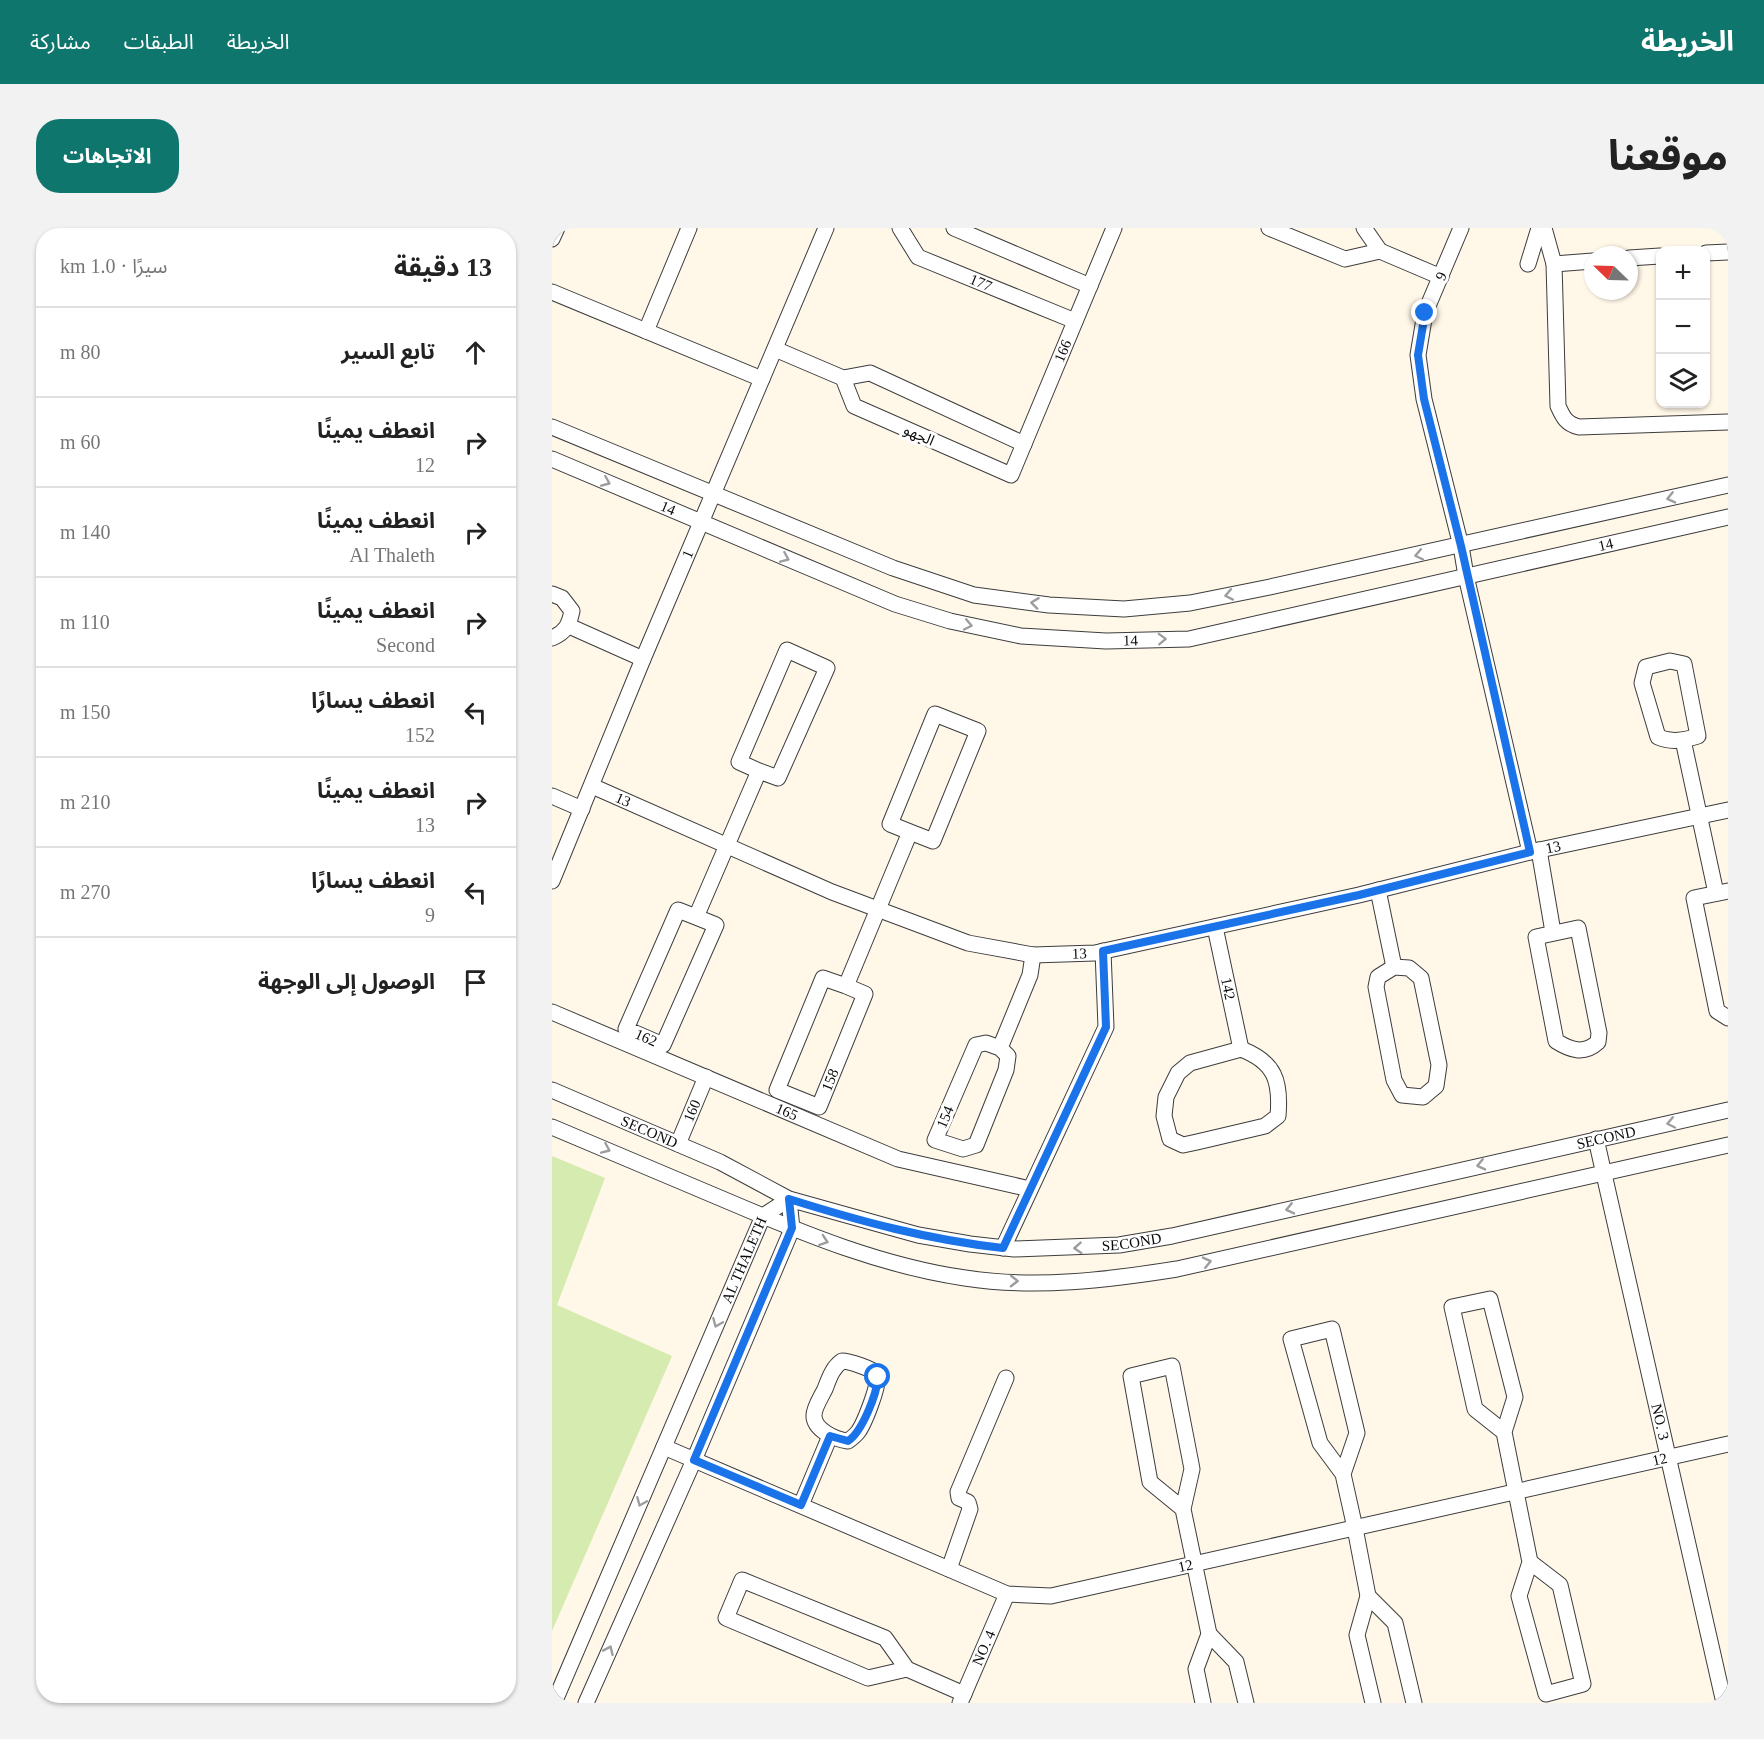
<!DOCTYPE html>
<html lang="ar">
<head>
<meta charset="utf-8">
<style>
  body { margin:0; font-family:"Times New Roman","Noto Sans Arabic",serif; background:#f2f2f2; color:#222; direction:rtl }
  .controls { position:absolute; right:18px; top:18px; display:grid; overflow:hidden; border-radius:12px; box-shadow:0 2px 4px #0004 }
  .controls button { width:54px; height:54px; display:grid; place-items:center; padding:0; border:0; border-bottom:2px solid #e0e0e0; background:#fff; color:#222; font:30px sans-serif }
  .compass { position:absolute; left:1032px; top:18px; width:54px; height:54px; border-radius:50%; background:#fff; box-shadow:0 2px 4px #0004; rotate:293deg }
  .stop { position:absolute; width:18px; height:18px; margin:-14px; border:4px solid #1a73e8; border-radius:50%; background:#fff }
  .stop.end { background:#1a73e8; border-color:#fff; box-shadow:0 2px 6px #0008 }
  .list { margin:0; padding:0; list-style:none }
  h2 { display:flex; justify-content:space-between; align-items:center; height:78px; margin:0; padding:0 24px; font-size:26px }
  h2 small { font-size:20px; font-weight:400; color:#767676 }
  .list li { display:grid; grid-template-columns:39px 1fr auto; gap:18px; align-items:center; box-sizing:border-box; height:90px; padding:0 24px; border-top:2px solid #e0e0e0 }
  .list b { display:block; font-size:22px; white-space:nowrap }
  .list p { margin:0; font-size:20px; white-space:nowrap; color:#767676 }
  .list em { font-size:20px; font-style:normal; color:#767676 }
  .icon { flex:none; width:33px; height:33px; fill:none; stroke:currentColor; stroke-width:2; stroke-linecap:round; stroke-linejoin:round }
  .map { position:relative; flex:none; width:1176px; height:1475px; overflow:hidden; direction:ltr; border-radius:24px }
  header { display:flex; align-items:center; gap:36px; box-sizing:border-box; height:84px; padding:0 30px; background:#0f766e; color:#fff }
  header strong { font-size:28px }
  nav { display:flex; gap:33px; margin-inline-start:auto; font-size:21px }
  .intro { display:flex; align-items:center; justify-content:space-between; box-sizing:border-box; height:144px; padding:0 36px }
  h1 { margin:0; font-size:42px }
  .button { padding:15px 27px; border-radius:24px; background:#0f766e; color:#fff; font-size:21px; font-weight:700 }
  main { display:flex; gap:36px; padding:0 36px }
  aside { flex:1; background:#fff; border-radius:24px; box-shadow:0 2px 4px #0004 }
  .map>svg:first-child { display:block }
  .green { fill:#d6ebaf }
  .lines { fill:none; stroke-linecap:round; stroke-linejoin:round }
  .minor-casing { stroke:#3d3d3d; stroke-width:17 }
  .minor { stroke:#fff; stroke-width:15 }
  .oneway { stroke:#9d9d9d }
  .route { stroke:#1a73e8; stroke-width:8 }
  .labels { text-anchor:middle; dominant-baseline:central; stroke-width:6; stroke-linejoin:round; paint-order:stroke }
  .street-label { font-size:15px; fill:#0a0a0a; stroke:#fff }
</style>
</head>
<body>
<header>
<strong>الخريطة</strong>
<nav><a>الخريطة</a><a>الطبقات</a><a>مشاركة</a></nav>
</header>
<div class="intro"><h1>موقعنا</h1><a class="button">الاتجاهات</a></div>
<main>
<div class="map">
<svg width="1176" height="1475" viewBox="0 0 1176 1475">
  <rect width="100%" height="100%" fill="#fff7e7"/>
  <path class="green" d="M0 928 53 950 5 1077 120 1128 0 1403Z"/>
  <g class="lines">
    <g class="minor-casing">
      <g id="minor">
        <path id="s1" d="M348 0 366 29 523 93"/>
        <path d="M402 0 538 58"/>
        <path d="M717 0 793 31 828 23"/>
        <path d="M812 0 828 23 889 49"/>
        <path d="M909 0 873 85 866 127 872 171 909 318 914 348 978 624"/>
        <path d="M992 0 1002 36 1006 178C1011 189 1014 196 1027 199L1176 194"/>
        <path d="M0 11 5 0"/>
        <path d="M1154 25 1176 24"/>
        <path d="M1077 30 1108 28"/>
        <path d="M976 36 987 0"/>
        <path d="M1002 36 1041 33"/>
        <path d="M0 64 210 151"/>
        <path d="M94 103 137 0"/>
        <path id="s2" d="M223 121 291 150 302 178 459 247 562 0"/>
        <path d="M291 150 318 145 472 216"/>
        <path d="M0 199 341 340 422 367 497 377 572 381 638 375 718 359 1176 257"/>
        <path id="s3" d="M0 231 343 376 398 393 469 408 554 413 637 411 1176 289"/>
        <path d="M0 366 10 370 20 383C17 397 14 404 0 410"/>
        <path d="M17 398 91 431"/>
        <path d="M1118 433 1132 436 1146 508C1133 512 1120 515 1106 509L1090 455 1094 439Z"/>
        <path d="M1131 512 1164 665"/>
        <path id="s4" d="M40 558 280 664 416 715 481 727 543 725 807 667 978 624 1176 582"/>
        <path d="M0 568 30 581"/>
        <path d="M987 622 1001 704"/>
        <path id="s5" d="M0 653 91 431 274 0"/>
        <path d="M826 662 842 739"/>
        <path d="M1176 663 1142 670 1165 783 1176 790"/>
        <path id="s6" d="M144 689 126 682 74 801 111 817 164 697 144 689 207 543 226 550 275 440 235 422 187 534 207 543"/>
        <path id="s7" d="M663 699 689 821"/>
        <path d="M1026 700 1047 805 1046 814C1032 827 1018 822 1004 813L984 709Z"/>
        <path d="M842 739 857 740 869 750 887 837 884 858 871 869 850 867 842 852 824 759 826 749Z"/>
        <path id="s8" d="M294 758 271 750 225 862 267 879 313 766 294 758 358 604 381 613 426 503 383 486 338 596 358 604"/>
        <path id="s9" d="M0 784 346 931 478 961"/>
        <path d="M448 820 434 815 424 817 383 912 411 921 424 917 454 842 456 828 448 820 478 747 481 727"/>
        <path d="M689 821C723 834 729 853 726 888L713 898 645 914 631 917 618 911 612 888 614 869 626 845 638 835Z"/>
        <path id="s10" d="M0 862 168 934 237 971 366 1007 418 1016 462 1021 567 1017 620 1008 1176 882"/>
        <path d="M0 899C60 924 120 950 180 975 255 1007 331 1038 413 1050 483 1061 556 1052 625 1041L1176 917"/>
        <path id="s11" d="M1044 911 1172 1475"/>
        <path id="s12" d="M126 916 154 849"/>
        <path d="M451 1020 554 799 551 723"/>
        <path d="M290 1133C296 1133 322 1141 325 1146 329 1154 312 1196 306 1204 303 1208 300 1210 296 1213 288 1212 280 1209 274 1205 253 1191 264 1179 273 1161 277 1151 280 1140 290 1133Z"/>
        <path d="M952 1204 923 1181 900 1079 938 1071 963 1169 952 1204 978 1334 967 1368 994 1466 1031 1456 1008 1357 978 1334"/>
        <path id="s13" d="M112 1219 455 1366 499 1368 1176 1216"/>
        <path d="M791 1246 805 1205 780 1101 739 1111 768 1215 791 1246 803 1300 816 1368 805 1407 821 1475"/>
        <path d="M249 1277 278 1208"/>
        <path d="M631 1281 598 1254 579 1148 620 1138 640 1241 631 1281 657 1406 644 1441 651 1475"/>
        <path d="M397 1341 418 1281 416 1274 407 1270 406 1264 454 1150"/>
        <path d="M816 1368 843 1395 862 1475"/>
        <path d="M657 1406 684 1434 694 1475"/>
        <path d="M355 1441 316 1450 174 1390 190 1352 333 1410 355 1441 412 1466"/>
        <path id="s14" d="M2 1475 211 988 237 971 240 1001 142 1232 34 1475"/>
        <path id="s15" d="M408 1475 455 1366"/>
      </g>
    </g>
    <use href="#minor" class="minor"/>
  </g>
  <defs><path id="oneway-chevron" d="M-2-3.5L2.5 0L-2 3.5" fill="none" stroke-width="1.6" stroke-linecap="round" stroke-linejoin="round" transform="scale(1.5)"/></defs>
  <g class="oneway">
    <use href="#oneway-chevron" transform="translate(54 254) rotate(23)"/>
    <use href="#oneway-chevron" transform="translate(1119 270) rotate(167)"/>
    <use href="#oneway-chevron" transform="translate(867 327) rotate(168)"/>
    <use href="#oneway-chevron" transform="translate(233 330) rotate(23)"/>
    <use href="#oneway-chevron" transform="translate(677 367) rotate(169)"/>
    <use href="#oneway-chevron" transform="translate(483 375) rotate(-173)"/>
    <use href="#oneway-chevron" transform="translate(416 397) rotate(12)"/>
    <use href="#oneway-chevron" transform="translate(610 411) rotate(-2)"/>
    <use href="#oneway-chevron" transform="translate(1119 895) rotate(168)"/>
    <use href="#oneway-chevron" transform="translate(54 921) rotate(23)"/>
    <use href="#oneway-chevron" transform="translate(929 937) rotate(167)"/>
    <use href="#oneway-chevron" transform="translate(738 981) rotate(167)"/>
    <use href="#oneway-chevron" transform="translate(272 1013) rotate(19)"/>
    <use href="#oneway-chevron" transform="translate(526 1020) rotate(176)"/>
    <use href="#oneway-chevron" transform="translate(655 1034) rotate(-13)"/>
    <use href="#oneway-chevron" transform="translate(462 1053) rotate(1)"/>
    <use href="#oneway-chevron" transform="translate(165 1095) rotate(113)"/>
    <use href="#oneway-chevron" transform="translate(89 1274) rotate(113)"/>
    <use href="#oneway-chevron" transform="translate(57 1422) rotate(-66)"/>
  </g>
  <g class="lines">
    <path class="route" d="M326 1149C325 1166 310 1204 296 1213L278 1208 249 1277 142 1232 240 1000 237 971C307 993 377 1012 451 1020L554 799 551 723 807 667 978 624 909 318 872 171 866 127 873 85"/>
  </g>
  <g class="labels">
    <g class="street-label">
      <text transform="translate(889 48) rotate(-67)">9</text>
      <text stroke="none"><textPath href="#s1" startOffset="102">177</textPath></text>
      <text stroke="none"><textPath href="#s2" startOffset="410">166</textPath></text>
      <text transform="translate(367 207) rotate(24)">الجهو</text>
      <text stroke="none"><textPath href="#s3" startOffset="126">14</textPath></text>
      <text stroke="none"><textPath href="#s3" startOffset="1098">14</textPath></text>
      <text stroke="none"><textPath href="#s5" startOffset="354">1</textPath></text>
      <text stroke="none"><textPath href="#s3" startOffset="612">14</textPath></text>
      <text stroke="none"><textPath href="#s4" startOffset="34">13</textPath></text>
      <text stroke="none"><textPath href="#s4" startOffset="1006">13</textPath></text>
      <text stroke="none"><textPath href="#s4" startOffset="520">13</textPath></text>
      <text stroke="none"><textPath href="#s7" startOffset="63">142</textPath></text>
      <text stroke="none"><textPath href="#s6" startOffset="171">162</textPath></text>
      <text stroke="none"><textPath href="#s8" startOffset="220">158</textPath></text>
      <text stroke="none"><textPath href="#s12" startOffset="36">160</textPath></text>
      <text stroke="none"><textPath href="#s9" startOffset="255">165</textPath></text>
      <text transform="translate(393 889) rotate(-67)">154</text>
      <text stroke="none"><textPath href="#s10" startOffset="106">SECOND</textPath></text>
      <text stroke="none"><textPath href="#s10" startOffset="1096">SECOND</textPath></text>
      <text stroke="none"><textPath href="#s10" startOffset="610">SECOND</textPath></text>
      <text stroke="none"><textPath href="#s14" startOffset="482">AL THALETH</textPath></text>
      <text stroke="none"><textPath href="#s11" startOffset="290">NO. 3</textPath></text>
      <text stroke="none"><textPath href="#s13" startOffset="1041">12</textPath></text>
      <text stroke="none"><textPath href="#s13" startOffset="555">12</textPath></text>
      <text stroke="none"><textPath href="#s15" startOffset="60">NO. 4</textPath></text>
    </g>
  </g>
</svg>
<div class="controls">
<button>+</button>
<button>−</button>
<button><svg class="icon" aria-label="layers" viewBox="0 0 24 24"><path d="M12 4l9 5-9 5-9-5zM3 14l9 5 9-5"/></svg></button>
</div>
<svg class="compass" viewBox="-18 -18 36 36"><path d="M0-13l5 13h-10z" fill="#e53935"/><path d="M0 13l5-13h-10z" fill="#767676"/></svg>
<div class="stop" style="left:326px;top:1149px"></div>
<div class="stop end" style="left:873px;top:85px"></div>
</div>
<aside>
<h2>13 دقيقة<small>سيرًا · 1.0 km</small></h2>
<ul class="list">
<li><svg class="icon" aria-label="ahead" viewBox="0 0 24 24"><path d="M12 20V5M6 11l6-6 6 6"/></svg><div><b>تابع السير</b></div><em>80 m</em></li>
<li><svg class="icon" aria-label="right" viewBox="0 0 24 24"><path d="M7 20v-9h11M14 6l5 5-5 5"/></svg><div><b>انعطف يمينًا</b><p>12</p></div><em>60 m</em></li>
<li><svg class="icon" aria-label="right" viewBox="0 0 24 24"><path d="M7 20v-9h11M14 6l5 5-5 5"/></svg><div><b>انعطف يمينًا</b><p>Al Thaleth</p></div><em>140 m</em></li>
<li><svg class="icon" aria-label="right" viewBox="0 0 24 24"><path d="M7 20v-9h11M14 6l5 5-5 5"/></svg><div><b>انعطف يمينًا</b><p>Second</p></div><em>110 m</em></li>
<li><svg class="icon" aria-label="left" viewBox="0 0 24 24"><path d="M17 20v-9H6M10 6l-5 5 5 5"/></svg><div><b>انعطف يسارًا</b><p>152</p></div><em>150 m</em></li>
<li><svg class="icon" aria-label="right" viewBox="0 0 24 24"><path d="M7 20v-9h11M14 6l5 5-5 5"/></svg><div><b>انعطف يمينًا</b><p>13</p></div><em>210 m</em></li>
<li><svg class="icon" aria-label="left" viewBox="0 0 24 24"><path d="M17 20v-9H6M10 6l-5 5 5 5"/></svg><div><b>انعطف يسارًا</b><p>9</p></div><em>270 m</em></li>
<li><svg class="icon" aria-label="arrive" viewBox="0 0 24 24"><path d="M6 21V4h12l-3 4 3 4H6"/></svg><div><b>الوصول إلى الوجهة</b></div></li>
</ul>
</aside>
</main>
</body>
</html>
